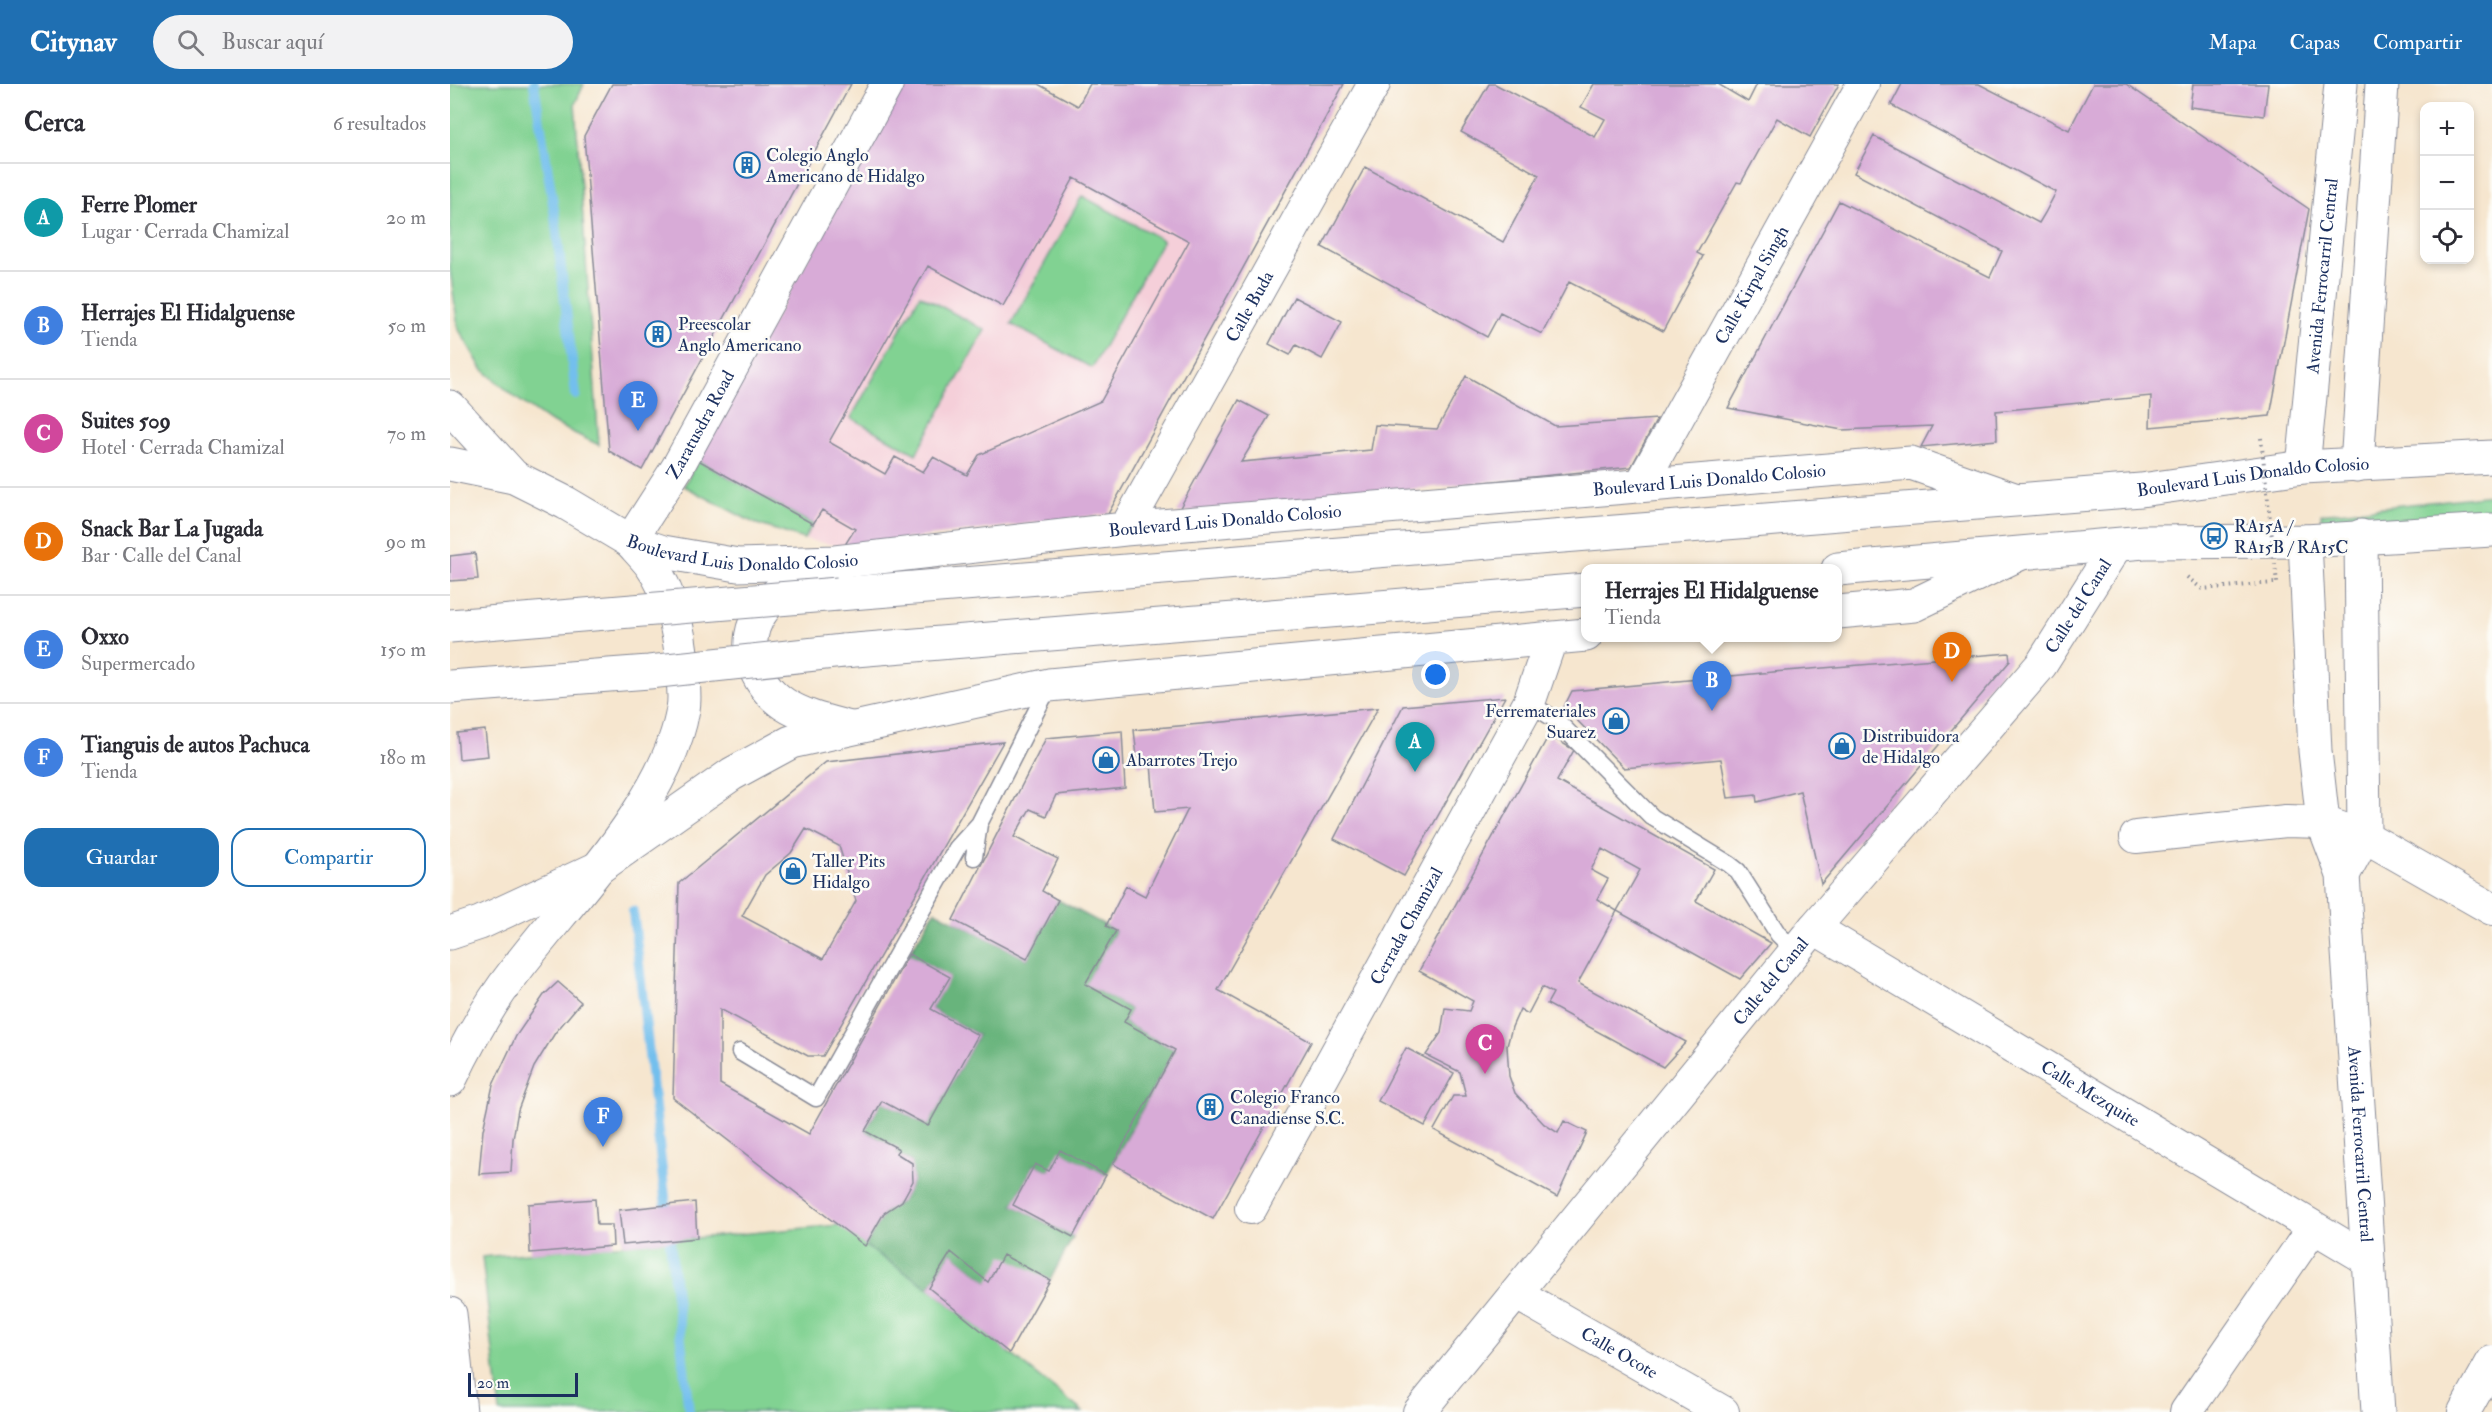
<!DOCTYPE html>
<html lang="es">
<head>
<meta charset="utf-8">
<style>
  body { margin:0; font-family:"IM FELL Double Pica",serif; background:#f2f2f3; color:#2b2b33 }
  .controls { position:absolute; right:18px; top:18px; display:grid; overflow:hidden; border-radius:12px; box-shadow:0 3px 9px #0003 }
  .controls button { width:54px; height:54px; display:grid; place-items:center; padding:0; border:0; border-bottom:2px solid #e1e1e2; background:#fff; color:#2b2b33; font:30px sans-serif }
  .scale { position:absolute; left:18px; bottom:15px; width:110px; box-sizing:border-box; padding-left:6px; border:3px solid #1b2f5e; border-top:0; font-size:16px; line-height:21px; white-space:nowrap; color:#1b2f5e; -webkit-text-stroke:4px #fdfcf7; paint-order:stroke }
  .you { position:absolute; left:986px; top:591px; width:21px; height:21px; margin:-15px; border:4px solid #fff; border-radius:50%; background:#1a73e8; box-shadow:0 0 0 9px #1a73e833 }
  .badge { display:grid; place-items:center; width:39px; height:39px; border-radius:50%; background:#1f6fb2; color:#fff; font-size:20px; font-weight:700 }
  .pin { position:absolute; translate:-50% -50px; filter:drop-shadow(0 2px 3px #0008) }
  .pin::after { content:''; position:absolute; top:32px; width:21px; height:18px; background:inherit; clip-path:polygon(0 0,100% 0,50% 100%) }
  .popup { position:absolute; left:1131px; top:480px; width:261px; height:78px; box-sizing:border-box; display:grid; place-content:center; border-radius:12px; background:#fff; filter:drop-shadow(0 2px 4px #0005); font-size:20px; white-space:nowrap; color:#7c7c81 }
  .popup b { font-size:22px; color:#2b2b33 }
  .popup::after { content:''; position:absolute; left:50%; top:100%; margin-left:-12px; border:12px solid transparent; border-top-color:#fff }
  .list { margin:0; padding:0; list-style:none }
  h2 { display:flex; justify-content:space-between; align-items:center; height:78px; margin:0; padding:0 24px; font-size:26px }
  h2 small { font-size:20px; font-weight:400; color:#7c7c81 }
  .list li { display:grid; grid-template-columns:39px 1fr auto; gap:18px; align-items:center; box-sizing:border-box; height:108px; padding:0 24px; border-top:2px solid #e1e1e2 }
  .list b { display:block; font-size:22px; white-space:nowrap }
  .list p { margin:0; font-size:20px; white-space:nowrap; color:#7c7c81 }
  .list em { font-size:20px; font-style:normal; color:#7c7c81 }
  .actions { display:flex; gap:12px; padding:18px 24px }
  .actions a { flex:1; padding:14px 0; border:2px solid #1f6fb2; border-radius:18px; text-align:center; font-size:21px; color:#1f6fb2 }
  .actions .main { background:#1f6fb2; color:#fff }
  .icon { flex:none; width:33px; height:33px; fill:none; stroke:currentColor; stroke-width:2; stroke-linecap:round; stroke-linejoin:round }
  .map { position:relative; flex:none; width:2042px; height:1328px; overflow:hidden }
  header { display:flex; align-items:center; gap:36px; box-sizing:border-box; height:84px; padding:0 30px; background:#1f6fb2; color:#fff }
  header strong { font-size:28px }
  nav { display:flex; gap:33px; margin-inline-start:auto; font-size:21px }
  .search { width:420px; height:54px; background:#f2f2f3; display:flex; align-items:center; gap:15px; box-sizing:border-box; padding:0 21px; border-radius:33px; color:#7c7c81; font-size:22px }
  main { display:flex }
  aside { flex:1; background:#fff }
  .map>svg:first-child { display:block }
  .built { fill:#f5cfd9 }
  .green { fill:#81d292; stroke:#4e8078; stroke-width:1.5 }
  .forest { fill:#68b47c; stroke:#42726d; stroke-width:1.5 }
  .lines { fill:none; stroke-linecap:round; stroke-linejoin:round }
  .stream { stroke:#73bfed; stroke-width:10 }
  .building { fill:#d8abd7; fill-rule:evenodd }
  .service-casing { stroke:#888a96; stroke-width:19 }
  .minor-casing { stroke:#888a96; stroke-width:34 }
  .tertiary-casing { stroke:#888a96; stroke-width:35 }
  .secondary-casing { stroke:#888a96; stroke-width:35 }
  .primary-casing { stroke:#888a96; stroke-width:35 }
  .path { stroke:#888a96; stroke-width:4; stroke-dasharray:1.5 4.5; stroke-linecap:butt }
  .service { stroke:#fff; stroke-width:16 }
  .minor { stroke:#fff; stroke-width:32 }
  .tertiary { stroke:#fff; stroke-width:33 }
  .secondary { stroke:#fff; stroke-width:33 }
  .primary { stroke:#fff; stroke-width:33 }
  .primary-bridge-casing { stroke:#888a96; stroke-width:35; stroke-linecap:butt }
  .path-bridge { stroke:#888a96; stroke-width:4; stroke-dasharray:1.5 4.5; stroke-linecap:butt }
  .primary-bridge { stroke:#fff; stroke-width:33 }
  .labels { text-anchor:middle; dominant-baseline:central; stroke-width:5; stroke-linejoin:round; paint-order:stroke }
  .poi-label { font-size:18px; fill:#1b2f5e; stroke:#fdfcf7; text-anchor:start }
  .street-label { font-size:18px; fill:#1b2f5e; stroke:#fdfcf7 }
</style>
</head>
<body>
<header>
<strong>Citynav</strong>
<div class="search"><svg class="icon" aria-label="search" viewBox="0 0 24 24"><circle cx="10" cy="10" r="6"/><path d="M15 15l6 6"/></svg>Buscar aquí</div>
<nav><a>Mapa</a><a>Capas</a><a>Compartir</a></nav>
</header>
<main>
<aside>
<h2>Cerca<small>6 resultados</small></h2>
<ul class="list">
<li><span class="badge" style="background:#0f9aa8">A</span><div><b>Ferre Plomer</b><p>Lugar · Cerrada Chamizal</p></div><em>20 m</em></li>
<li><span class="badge" style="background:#3f7fe0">B</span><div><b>Herrajes El Hidalguense</b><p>Tienda</p></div><em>50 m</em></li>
<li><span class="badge" style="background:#d1479c">C</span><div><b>Suites 509</b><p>Hotel · Cerrada Chamizal</p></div><em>70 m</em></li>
<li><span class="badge" style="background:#e8710a">D</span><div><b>Snack Bar La Jugada</b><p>Bar · Calle del Canal</p></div><em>90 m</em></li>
<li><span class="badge" style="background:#3f7fe0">E</span><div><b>Oxxo</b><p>Supermercado</p></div><em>150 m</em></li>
<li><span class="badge" style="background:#3f7fe0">F</span><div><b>Tianguis de autos Pachuca</b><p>Tienda</p></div><em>180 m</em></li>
</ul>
<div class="actions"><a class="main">Guardar</a><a>Compartir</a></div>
</aside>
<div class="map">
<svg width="2042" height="1328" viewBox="0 0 2042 1328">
  <rect width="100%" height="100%" fill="#fdfcf7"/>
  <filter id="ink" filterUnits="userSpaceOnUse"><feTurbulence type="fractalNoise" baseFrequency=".0167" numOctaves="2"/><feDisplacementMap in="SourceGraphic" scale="12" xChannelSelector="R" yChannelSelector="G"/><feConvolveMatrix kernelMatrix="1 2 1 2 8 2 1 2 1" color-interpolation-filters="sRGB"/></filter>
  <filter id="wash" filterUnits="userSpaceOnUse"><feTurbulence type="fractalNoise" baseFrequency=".008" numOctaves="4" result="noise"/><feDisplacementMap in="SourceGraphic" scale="24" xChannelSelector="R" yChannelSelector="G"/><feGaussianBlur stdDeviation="1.35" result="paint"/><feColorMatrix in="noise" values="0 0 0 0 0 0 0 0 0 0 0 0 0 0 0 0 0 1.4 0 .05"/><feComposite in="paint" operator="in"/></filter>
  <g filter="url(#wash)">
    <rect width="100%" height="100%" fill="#f6e6cf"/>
    <path class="built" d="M453 0H478L630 82 894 0 658 430 389 462 354 455 304 439 234 402Z"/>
    <path class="green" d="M0 0H134L125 20 149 361 99 337 66 314 32 285 8 244 0 185Z
      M632 112 713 156 642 284 561 240Z
      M470 211 535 246 466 370 401 334Z
      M248 376 363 440 354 455 304 439 234 402Z
      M2042 411V435L1872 448 1871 430Z
      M400 1140 633 1328H50L32 1173Z"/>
    <path class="forest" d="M608 816 666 847 636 900 681 925 674 938 725 966 656 1091 611 1067 599 1087 585 1080 563 1121 623 1153 600 1196 538 1198 501 1168 479 1204 415 1162 434 1129 452 1117 463 1097 462 1078 446 1069 448 1065 415 1047 432 1017 478 1042 528 951 481 925 499 893 459 870 485 827 577 875Z"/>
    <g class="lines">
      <path class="stream" d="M84 0 105 132 126 311
        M183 827 239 1328"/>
    </g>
    <g id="blocks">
      <path class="building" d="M162 0H401L192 386 159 367 134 52Z
        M453 0H588L628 22 640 0H894L658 430 397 462 396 459 405 445 372 426 363 440 248 376ZM624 94 739 157 651 317 529 371 517 391 483 373 473 388 445 373 435 390 379 358 478 182 553 222Z
        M1039 0H1045L1145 53 1155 35 1131 23 1144 0H1268L1298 18 1307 0H1389L1360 53 1327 34 1291 99 1287 98 1247 169 1253 172 1213 247 1119 198 1092 250 1050 229 1037 253 872 163 915 83 1053 158 1089 91 1011 48Z
        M1452 0H1529L1619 46 1643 0H1676L1859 125 1820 332 1700 343 1701 312 1546 327 1547 356 1471 363 1482 342 1392 346 1278 324 1389 117 1540 193 1552 167 1404 89 1424 52 1589 139 1595 129 1606 108 1441 21Z
        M1743 0H1818L1814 32 1740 23Z
        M844 213 892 238 872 275 846 261 840 271 819 260Z
        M1016 292 1105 342 1207 335 1181 383 727 429 789 316 819 332 791 378 921 366 925 341 987 345Z
        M25 469 28 495 0 497V472Z
        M1559 569 1560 577 1371 800 1350 707 1307 718 1306 711 1278 714 1271 675 1174 684 1114 623 1122 607 1323 588Z
        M1055 613 954 792 884 755 953 622Z
        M928 624 768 906 861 958 763 1135 663 1080 725 966 674 938 681 925 635 900 666 847 656 842 676 802 695 812 738 725 705 728 701 680 688 682 684 646Z
        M35 646 38 672 9 675 7 649Z
        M672 647 675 704 606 711 596 732 580 725 564 753 608 775 592 807 608 816 577 875 503 836 596 654Z
        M1099 651 1124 666 1107 697 1264 785 1246 817 1321 859 1290 895 1167 827 1190 786 1152 765 1141 786 1158 795 1147 815 1167 827 1128 899 1236 958 1213 983 1097 920 1103 909 1092 903 1078 930 1070 925 1062 943 1057 962 1059 992 1065 1009 1094 1040 1108 1049 1114 1037 1137 1048 1107 1113 984 1046 1003 1012H1016L1010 988 976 971 991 949 995 924 1019 927 1023 917 969 887Z
        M553 658 373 972H358L270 925V1000L359 1050 459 870 500 893 481 925 528 951 478 1042 432 1017 415 1047 449 1065 446 1069 462 1079 463 1097 452 1117 434 1129 415 1162 223 1014 229 799 376 678ZM356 745 389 762 406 817 373 875 292 832 315 791 341 769Z
        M108 898 131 918 105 949 84 983 68 1026 63 1055 61 1088 29 1090 33 1046 43 1001 66 952 94 911Z
        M956 964 1004 989 975 1042 928 1017Z
        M610 1066 656 1091 623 1153 563 1121 585 1080 599 1087Z
        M145 1115 147 1141H162L163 1162 80 1169 78 1120Z
        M245 1118 247 1154 173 1161 169 1126Z
        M501 1168 538 1198 553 1171 600 1196 559 1269 479 1204Z"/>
    </g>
  </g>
  <g filter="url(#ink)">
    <use href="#blocks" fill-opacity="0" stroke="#888a96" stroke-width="1.5"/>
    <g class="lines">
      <g class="service-casing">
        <path id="service" d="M1079 619 1106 636 1202 733 1279 780 1288 787 1328 850 1345 867
          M524 773 529 740 599 602
          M290 968 366 1014 507 764 529 740"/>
      </g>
      <g class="minor-casing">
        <g id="minor">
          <path id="s1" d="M1190 402 1413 0"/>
          <path id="s2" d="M675 445 924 0"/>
          <path id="s3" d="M180 457 227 384 437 0"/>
          <path d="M1686 753 1836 737 1873 738 1914 752 2042 825"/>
          <path id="s4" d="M1364 844 1917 1175"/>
          <path id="s5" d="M801 1124 1079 619 1101 555"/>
          <path id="s6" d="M1067 1210 1273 1328"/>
          <path id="s7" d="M969 1328 1364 844 1591 581 1666 462"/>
          <path d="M1736 1328 1863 1144"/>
          <path d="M2014 1328 2042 1278"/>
        </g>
      </g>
      <g class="tertiary-casing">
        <g id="tertiary">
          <path d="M1907 381 1932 0"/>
          <path id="s8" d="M1853 383 1891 0"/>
          <path id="s9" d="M1855 457 1865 667 1873 738 1893 791 1928 1328"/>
          <path d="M1893 791 1914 752 1911 452"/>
        </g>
      </g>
      <g class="secondary-casing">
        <g id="secondary">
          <path d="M0 323 64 393"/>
          <path id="s10" d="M0 380 64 393 116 419 180 457 213 468 288 481 385 478 675 445 1461 379 1564 415"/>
          <path d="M337 499C329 508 319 517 312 527 289 558 304 600 334 620 354 633 378 638 400 644"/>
          <path d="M1388 528 1464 521 1569 470"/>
          <path d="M0 849 30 839 148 784 282 690 341 658 599 601 1136 551"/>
          <path d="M0 996C18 958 39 920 65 887 120 814 218 717 233 625 236 611 232 594 232 580 230 548 220 507 201 481 195 473 187 465 180 457"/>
          <path d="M0 1230 10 1328"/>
        </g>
      </g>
      <g class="primary-casing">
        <g id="primary">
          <path d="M1388 485 1694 458 1855 457 2042 446"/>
          <path id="s11" d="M388 510 1691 406 1853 383 2042 373"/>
          <path d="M393 567 1136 506"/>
        </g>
      </g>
      <path class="path" d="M1737 493 1752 505 1824 499"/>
      <use href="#service" class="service"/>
      <use href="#minor" class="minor"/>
      <use href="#tertiary" class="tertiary"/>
      <use href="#secondary" class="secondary"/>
      <use href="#primary" class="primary"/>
      <g class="primary-bridge-casing">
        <path id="primary-bridge" d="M0 542 388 510
          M0 603 199 588 393 567"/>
      </g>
      <path class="path-bridge" d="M1811 354 1827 499"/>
      <use href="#primary-bridge" class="primary-bridge"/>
    </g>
  </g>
  <defs>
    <g id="building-ring" transform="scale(1.35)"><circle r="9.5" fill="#fdfcf7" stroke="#1f6fb2" stroke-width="1.5"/><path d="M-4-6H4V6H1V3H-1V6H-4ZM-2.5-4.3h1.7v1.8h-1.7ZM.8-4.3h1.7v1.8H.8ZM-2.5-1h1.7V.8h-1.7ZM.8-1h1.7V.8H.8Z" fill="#1f6fb2"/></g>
    <g id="bus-ring" transform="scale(1.35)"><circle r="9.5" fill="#fdfcf7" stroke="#1f6fb2" stroke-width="1.5"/><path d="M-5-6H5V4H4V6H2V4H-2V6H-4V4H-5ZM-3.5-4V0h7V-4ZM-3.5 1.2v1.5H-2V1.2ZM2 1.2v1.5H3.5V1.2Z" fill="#1f6fb2"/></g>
    <g id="shop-ring" transform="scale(1.35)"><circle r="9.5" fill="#fdfcf7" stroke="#1f6fb2" stroke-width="1.5"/><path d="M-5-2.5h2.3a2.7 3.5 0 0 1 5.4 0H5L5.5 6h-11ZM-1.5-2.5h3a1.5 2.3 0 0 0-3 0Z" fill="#1f6fb2"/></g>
  </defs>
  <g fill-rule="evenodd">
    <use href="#building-ring" x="297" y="81"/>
    <use href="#building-ring" x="208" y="250"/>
    <use href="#bus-ring" x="1764" y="452"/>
    <use href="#shop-ring" x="1166" y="637"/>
    <use href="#shop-ring" x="1392" y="662"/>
    <use href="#shop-ring" x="656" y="676"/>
    <use href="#shop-ring" x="343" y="787"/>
    <use href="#building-ring" x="760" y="1023"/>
  </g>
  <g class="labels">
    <g class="poi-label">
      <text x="316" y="71">Colegio Anglo<tspan x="316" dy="21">Americano de Hidalgo</tspan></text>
      <text x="228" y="240">Preescolar<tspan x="228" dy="21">Anglo Americano</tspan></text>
      <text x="1784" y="442">RA15A /<tspan x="1784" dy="21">RA15B / RA15C</tspan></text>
      <text x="1146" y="627" text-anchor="end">Ferremateriales<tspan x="1146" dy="21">Suarez</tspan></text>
      <text x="1412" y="652">Distribuidora<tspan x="1412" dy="21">de Hidalgo</tspan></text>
      <text x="676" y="676">Abarrotes Trejo</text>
      <text x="362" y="777">Taller Pits<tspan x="362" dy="21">Hidalgo</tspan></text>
      <text x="780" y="1013">Colegio Franco<tspan x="780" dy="21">Canadiense S.C.</tspan></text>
    </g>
    <g class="street-label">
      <text stroke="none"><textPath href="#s8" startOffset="192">Avenida Ferrocarril Central</textPath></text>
      <text stroke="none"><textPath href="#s1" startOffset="230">Calle Kirpal Singh</textPath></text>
      <text stroke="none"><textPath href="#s2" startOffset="255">Calle Buda</textPath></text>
      <text stroke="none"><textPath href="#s3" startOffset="136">Zaratusdra Road</textPath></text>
      <text stroke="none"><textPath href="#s11" startOffset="1420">Boulevard Luis Donaldo Colosio</textPath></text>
      <text stroke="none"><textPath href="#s10" startOffset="1284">Boulevard Luis Donaldo Colosio</textPath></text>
      <text stroke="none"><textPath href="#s10" startOffset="798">Boulevard Luis Donaldo Colosio</textPath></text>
      <text stroke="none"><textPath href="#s10" startOffset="312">Boulevard Luis Donaldo Colosio</textPath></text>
      <text stroke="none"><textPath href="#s7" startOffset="1042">Calle del Canal</textPath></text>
      <text stroke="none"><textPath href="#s5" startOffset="322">Cerrada Chamizal</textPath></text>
      <text stroke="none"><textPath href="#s7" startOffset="556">Calle del Canal</textPath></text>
      <text stroke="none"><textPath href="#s4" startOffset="322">Calle Mezquite</textPath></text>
      <text stroke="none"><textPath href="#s9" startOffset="608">Avenida Ferrocarril Central</textPath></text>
      <text stroke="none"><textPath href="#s6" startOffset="118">Calle Ocote</textPath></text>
    </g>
  </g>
</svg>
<div class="controls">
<button>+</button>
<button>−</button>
<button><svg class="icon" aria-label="locate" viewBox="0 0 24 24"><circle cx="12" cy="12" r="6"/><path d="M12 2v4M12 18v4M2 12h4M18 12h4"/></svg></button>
</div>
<div class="scale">20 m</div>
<div class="you"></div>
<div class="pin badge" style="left:965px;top:688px;background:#0f9aa8">A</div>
<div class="pin badge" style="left:1262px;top:627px;background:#3f7fe0">B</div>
<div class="popup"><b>Herrajes El Hidalguense</b>Tienda</div>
<div class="pin badge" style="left:1035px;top:990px;background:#d1479c">C</div>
<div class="pin badge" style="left:1502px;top:598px;background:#e8710a">D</div>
<div class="pin badge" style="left:188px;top:347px;background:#3f7fe0">E</div>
<div class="pin badge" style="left:153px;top:1063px;background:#3f7fe0">F</div>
</div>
</main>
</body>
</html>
